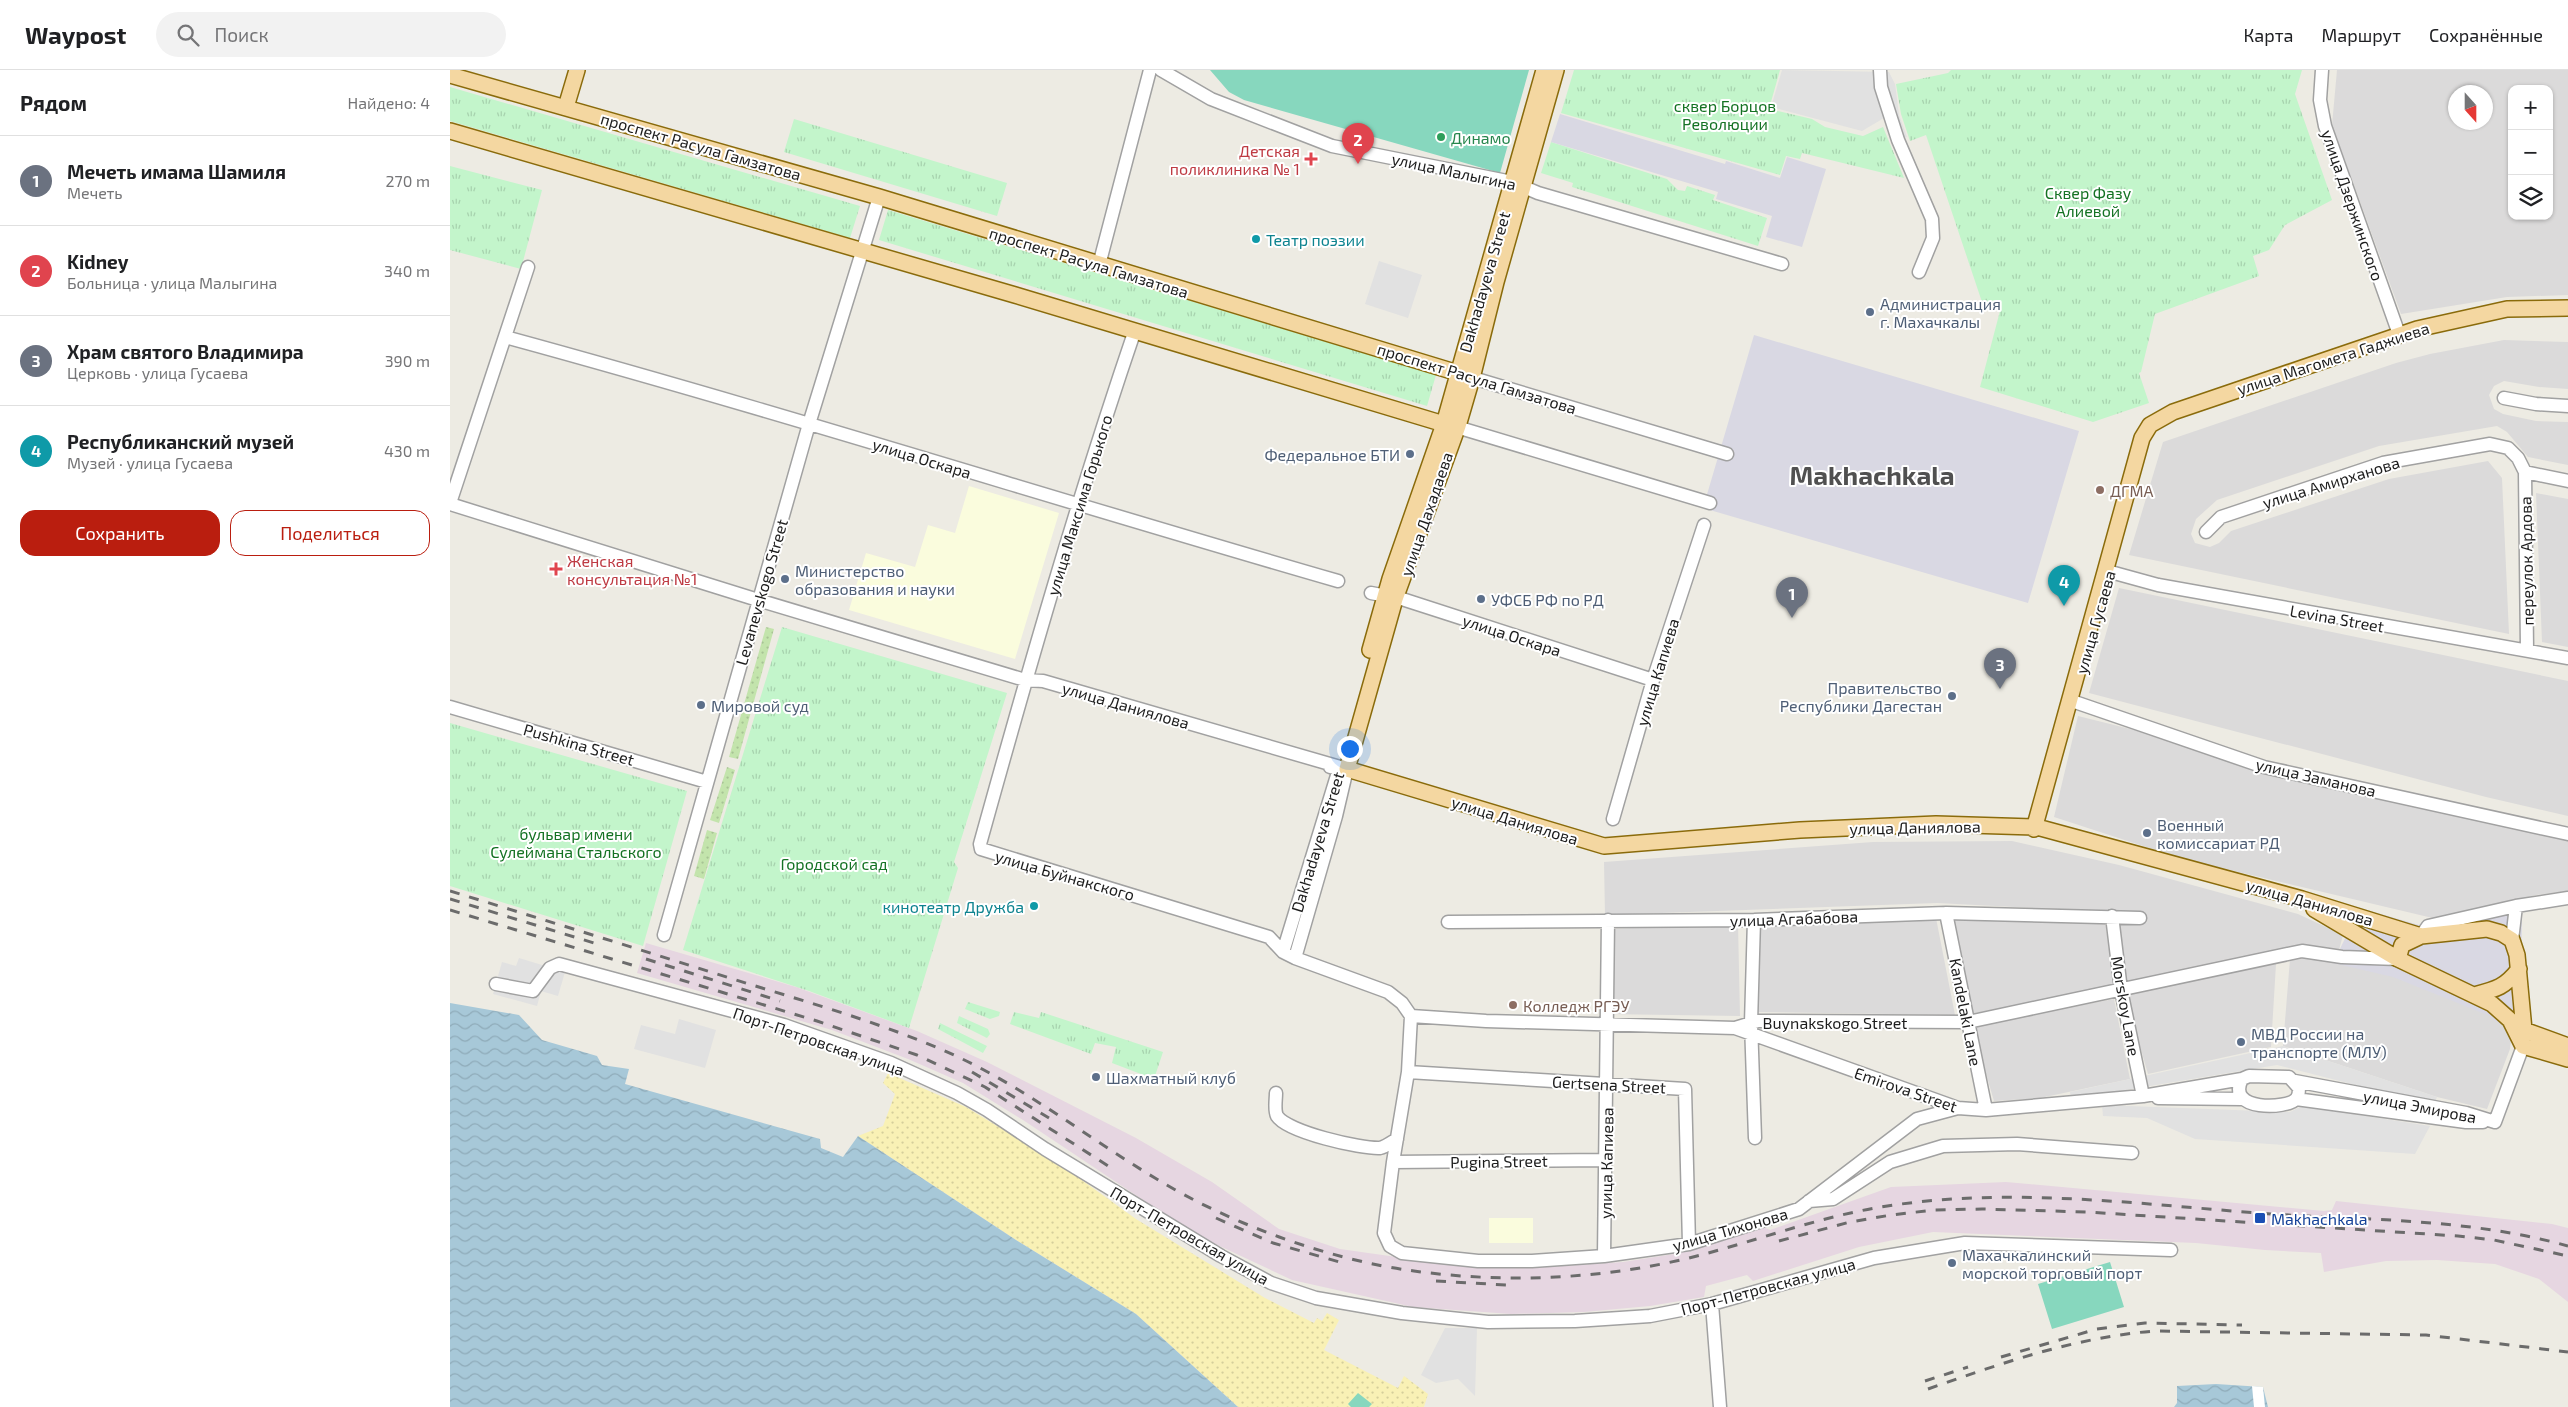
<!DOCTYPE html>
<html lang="ru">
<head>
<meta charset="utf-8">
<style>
  body { margin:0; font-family:"Exo 2",sans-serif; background:#f2f2f2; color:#202124 }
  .controls { position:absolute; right:15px; top:15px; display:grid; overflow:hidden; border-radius:10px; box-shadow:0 1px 4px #0004 }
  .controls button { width:45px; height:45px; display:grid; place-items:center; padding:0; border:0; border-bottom:1px solid #e0e0e0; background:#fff; color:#202124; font:25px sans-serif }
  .compass { position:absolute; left:1998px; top:15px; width:45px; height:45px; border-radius:50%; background:#fff; box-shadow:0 1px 4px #0004; rotate:159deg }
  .you { position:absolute; left:899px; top:678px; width:18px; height:18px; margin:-12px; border:4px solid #fff; border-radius:50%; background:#1a73e8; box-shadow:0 0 0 8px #1a73e833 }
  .badge { display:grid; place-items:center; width:32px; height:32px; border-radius:50%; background:#ba1e0f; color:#fff; font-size:16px; font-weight:700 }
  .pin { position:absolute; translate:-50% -41px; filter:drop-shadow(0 1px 2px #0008) }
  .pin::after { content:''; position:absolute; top:26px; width:18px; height:15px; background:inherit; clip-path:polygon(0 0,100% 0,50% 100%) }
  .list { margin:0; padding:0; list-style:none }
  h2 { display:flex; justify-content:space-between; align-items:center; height:65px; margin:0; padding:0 20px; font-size:21px }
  h2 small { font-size:16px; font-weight:400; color:#757577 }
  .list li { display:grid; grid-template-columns:32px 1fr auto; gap:15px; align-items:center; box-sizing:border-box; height:90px; padding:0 20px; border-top:1px solid #e0e0e0 }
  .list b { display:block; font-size:19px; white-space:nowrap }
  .list p { margin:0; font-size:16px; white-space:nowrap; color:#757577 }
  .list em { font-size:16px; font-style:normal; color:#757577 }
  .actions { display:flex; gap:10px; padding:15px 20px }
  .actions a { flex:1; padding:11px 0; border:1px solid #ba1e0f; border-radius:15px; text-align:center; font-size:18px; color:#ba1e0f }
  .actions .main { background:#ba1e0f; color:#fff }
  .icon { flex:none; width:28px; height:28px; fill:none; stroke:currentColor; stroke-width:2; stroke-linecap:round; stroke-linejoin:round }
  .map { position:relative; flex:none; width:2118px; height:1337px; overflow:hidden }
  header { display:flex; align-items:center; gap:30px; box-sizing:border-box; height:70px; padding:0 25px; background:#fff; border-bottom:1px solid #e0e0e0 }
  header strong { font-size:24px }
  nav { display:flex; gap:28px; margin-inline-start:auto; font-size:18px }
  .search { width:350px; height:45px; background:#f2f2f2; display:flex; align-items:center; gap:12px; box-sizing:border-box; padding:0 18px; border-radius:28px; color:#757577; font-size:19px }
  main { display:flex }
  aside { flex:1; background:#fff }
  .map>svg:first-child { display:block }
  .residential { fill:#dbdada; fill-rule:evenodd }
  .education { fill:#fafcdd }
  .railway { fill:#e6d6e1 }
  .grass { fill:url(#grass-dots) }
  .sand { fill:url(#sand-dots) }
  .park { fill:url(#park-tufts) }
  .pitch { fill:#87d7be }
  .parking { fill:#e1e1e1 }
  .plaza { fill:#d9d8e3 }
  .water { fill:url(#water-waves) }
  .pier { fill:#fff }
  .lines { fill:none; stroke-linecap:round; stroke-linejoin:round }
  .minor-casing { stroke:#a1a1a1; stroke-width:15 }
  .major-casing { stroke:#8a6b0b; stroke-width:18 }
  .minor { stroke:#fff; stroke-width:12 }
  .major { stroke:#f4d7a1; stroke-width:15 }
  .rail { stroke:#6b6b6b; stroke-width:3; stroke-dasharray:10 10; stroke-linecap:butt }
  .leisure-dot { fill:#2e9e5b; stroke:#fff; stroke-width:2 }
  .health-dot { fill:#e0444e; stroke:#fff; stroke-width:2 }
  .culture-dot { fill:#0f9aa8; stroke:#fff; stroke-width:2 }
  .service-dot { fill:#5c6f8a; stroke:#fff; stroke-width:2 }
  .education-dot { fill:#8d6e63; stroke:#fff; stroke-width:2 }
  .transit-dot { fill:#1a4fb4; stroke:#fff; stroke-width:2 }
  .labels { text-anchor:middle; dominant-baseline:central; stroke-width:4; stroke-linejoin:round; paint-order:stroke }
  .park-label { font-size:16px; fill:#147223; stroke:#fff }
  .leisure-label { font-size:16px; fill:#27864d; stroke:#fff; text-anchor:start }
  .street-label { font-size:16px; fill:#1d1d1d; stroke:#fff }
  .health-label { font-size:16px; fill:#be3a42; stroke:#fff; text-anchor:end }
  .culture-label { font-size:16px; fill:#0d838f; stroke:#fff; text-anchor:start }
  .service-label { font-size:16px; fill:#4e5e75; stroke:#fff; text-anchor:start }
  .education-label { font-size:16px; fill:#785e54; stroke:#fff; text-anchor:start }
  .transit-label { font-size:16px; fill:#164399; stroke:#fff; text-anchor:start }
  .town-label { font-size:26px; font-weight:bold; fill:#505050; stroke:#fff }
</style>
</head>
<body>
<header>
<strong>Waypost</strong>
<div class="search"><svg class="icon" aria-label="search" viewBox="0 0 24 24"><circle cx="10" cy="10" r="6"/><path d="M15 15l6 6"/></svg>Поиск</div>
<nav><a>Карта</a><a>Маршрут</a><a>Сохранённые</a></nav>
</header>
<main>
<aside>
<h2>Рядом<small>Найдено: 4</small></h2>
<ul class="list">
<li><span class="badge" style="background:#6b7280">1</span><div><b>Мечеть имама Шамиля</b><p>Мечеть</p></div><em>270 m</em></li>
<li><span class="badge" style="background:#e0444e">2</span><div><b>Kidney</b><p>Больница · улица Малыгина</p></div><em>340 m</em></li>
<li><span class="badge" style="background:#6b7280">3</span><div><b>Храм святого Владимира</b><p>Церковь · улица Гусаева</p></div><em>390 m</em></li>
<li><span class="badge" style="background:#0f9aa8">4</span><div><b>Республиканский музей</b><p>Музей · улица Гусаева</p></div><em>430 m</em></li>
</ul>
<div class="actions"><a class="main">Сохранить</a><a>Поделиться</a></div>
</aside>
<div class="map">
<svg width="2118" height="1337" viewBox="0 0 2118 1337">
  <defs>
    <pattern id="grass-dots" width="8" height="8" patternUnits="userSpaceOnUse" patternTransform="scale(1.25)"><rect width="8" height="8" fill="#c3e4ac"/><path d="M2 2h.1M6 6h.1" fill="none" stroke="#a7c394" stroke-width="1.8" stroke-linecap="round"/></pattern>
    <pattern id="sand-dots" width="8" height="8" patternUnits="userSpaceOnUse" patternTransform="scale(1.25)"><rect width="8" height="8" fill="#f9f1b5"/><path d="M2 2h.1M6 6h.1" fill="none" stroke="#d5ce9b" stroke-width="1.8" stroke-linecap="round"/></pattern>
    <pattern id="park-tufts" width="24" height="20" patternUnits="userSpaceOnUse" patternTransform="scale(1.25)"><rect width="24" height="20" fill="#c3f5cb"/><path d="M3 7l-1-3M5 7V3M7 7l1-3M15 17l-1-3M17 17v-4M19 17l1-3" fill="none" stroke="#a7d2ae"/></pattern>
    <pattern id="water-waves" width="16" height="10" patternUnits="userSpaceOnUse" patternTransform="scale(1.25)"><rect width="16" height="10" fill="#a7c8d8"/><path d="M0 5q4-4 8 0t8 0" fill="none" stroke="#8fabb9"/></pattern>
  </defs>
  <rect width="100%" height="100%" fill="#edebe3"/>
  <path class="residential" d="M1887 0H2118V225L2057 227 1951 244 1882 55ZM2062 19H2099V146H2062ZM2006 22H2036V52H2006Z
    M2054 270 2118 272V319L2089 317 2054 311 2044 316 2039 325 2044 339 2053 344 2086 351 2118 352V395L2078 387 2057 362 2047 356 1929 376 1767 430 1746 449 1741 464 1745 473 1760 477 1769 473 1781 461 1939 409 2038 391 2052 408 2059 564 1679 485 1713 372 1946 293 1980 284Z
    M2086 423 2118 429V577L2092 572Z
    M1669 518 2118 611V746L2036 727 1639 623Z
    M1628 646 2118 768V821L2086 825 1991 850 1730 788 1604 747Z
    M1562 771 1669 795 1848 844 1893 865 1889 880 1843 876 1672 915 1660 842 1487 833 1155 845 1154 792 1423 772Z
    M1497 844 1655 851 1664 917 1514 945Z
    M1486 848 1505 945 1308 942 1306 857Z
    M1288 854 1290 946 1154 944 1157 859Z
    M1873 886 1949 905 2052 948 2062 961 2060 979 2037 1039 1987 1027 1833 976 1840 889Z
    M1826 894 1821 977 1698 1004 1675 924Z
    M1664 929 1680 1009 1590 1028 1544 1031 1522 956Z"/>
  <path class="education" d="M519 416 609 443 565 589 399 540 416 483 465 497 478 455 505 463Z
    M1039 1148H1083V1173H1039Z"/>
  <path class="railway" d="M196 873 346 917 467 961 537 992 686 1068 762 1112 829 1159 890 1179 989 1193 1082 1198 1173 1192 1224 1184 1313 1157 1320 1160 1441 1117 1556 1112 1874 1141 1882 1140 1886 1131 2102 1154 2118 1158V1232L2089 1209 2045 1194 1987 1190 1936 1191 1874 1202 1871 1183 1815 1180 1746 1173 1483 1162 1409 1177 1303 1211 1297 1205 1256 1216 1254 1227 1200 1236 1134 1242 1061 1244 963 1237 842 1210 744 1164 573 1050 513 1013 458 989 382 960 187 903Z"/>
  <path class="grass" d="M316 557 324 559 288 689 279 687Z
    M277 697 285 700 269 753 260 750Z
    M257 760 267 763 254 809 244 806Z"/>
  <path class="sand" d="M438 1003 516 1037 611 1095 686 1149 815 1228 864 1253 867 1248 872 1251 877 1243 889 1250 874 1280 948 1318 954 1306 978 1324 974 1337H788L686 1244 566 1170 408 1066 433 1056 445 1024 433 1013Z"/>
  <path class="park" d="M1124 0H1330L1319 39 1362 49 1375 57 1413 66 1433 57 1454 108 1352 83 1350 89 1336 86 1330 105 1111 43Z
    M1501 0H1852L1845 24 1882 130 1835 155 1819 180 1803 186 1809 206 1705 244 1691 302 1689 303 1699 333 1643 352 1530 317 1550 241 1533 235 1476 65 1460 71 1451 44 1446 14 1498 3Z
    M0 17 410 136 400 168 0 51Z
    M344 49 557 113 547 146 334 82Z
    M1101 72 1217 109 1228 120 1235 121 1237 116 1265 125 1263 130 1317 148 1308 176 1122 117 1123 113 1091 103Z
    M0 96 92 120 71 199 0 180Z
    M438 140 986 305 977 336 429 170Z
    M332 557 557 623 504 792 508 798 459 958 359 921 233 880Z
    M0 653 237 721 193 876 0 816Z
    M518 932 550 942 549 946 540 949 515 939Z
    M564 942 589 948 591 942 713 982 704 1009 662 993 666 977 645 973 641 984 560 954Z
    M509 946 538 959 540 964 537 968 507 953Z
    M490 953 537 976 533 983 488 959Z"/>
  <path class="pitch" d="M760 0H1079L1050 103 794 30 779 22Z
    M1660 1192 1674 1237 1602 1259 1588 1214Z
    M908 1323 922 1334 919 1337H901L898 1334Z"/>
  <path class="parking" d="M1332 0 1439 2 1445 14 1449 45 1457 67 1444 71 1434 48 1412 61 1321 37Z
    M929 191 972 205 958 248 915 234Z
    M69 888 115 902 108 926 91 921 87 936 43 924 52 892 66 896Z
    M229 949 266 960 255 998 184 979 191 955 225 964Z
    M1833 976 1987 1027 1984 1035 1827 995 1621 1029 1620 1022Z
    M1652 1035 1840 1042 1852 1036 1980 1056 1965 1084 1745 1069 1697 1048 1653 1046Z
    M995 1258H1027L1025 1326 1008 1309 986 1313 971 1305Z"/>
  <path class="plaza" d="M1110 44 1275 94 1276 91 1330 108 1337 87 1376 99 1352 177 1316 167 1322 146 1266 129 1268 122 1101 72Z
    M1304 265 1629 361 1578 533 1253 438Z
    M1910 838 1969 855 2072 838 2071 943 2046 952 2040 946 1943 907 1883 893Z"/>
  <path class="water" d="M0 933 69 945 92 970 147 986 152 995 179 999 175 1014 370 1069 371 1078 393 1087 408 1066 566 1170 686 1244 788 1337H0Z
    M1766 1314 1813 1317 1818 1337H1724L1727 1333V1316Z"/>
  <path class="pier" d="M1802 1316 1813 1317 1815 1337H1804Z"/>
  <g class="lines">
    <g class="minor-casing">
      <path id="minor" d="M711 0 761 29 882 76 1062 112 1088 123 1332 194
        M1430 0 1431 17 1448 70 1482 149 1483 168 1469 202
        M1872 0 1870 30 1875 56 1950 267
        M649 195 700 0
        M685 260C627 430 578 601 530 774L531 779 819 867 833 882 845 888 938 922 952 933 961 946
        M55 267C334 343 610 431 888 511
        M1013 305 1277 384
        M2054 328 2086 334 2118 336
        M1000 355 1260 433
        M2075 402 2077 579
        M0 433 78 197
        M0 434 308 530 575 610 593 611 897 699 886 746 845 888
        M1756 462 1771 447 1933 393 2040 374 2058 378 2068 388 2075 402 2118 411
        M1657 501 1708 515 2118 588
        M921 523 952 529 1203 610
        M1619 630 1814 697 2118 764
        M0 637 257 712
        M1163 749 1203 610 1254 455
        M1496 843 1536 1040
        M1662 846 1671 920 1693 1026
        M1304 850 1301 953 1305 1068
        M998 852 1304 850 1496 843 1690 848
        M214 865 359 354 429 127
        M1971 866 1978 856 2066 836 2118 828
        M2062 870 2066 836
        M833 882 889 699 880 697
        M46 914 83 921 100 898 109 894 334 955 441 993 507 1023 537 1040 595 1079 771 1186 821 1213 866 1228 952 1243 1038 1252 1125 1251 1200 1246 1262 1234 1424 1188 1515 1173 1721 1180
        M961 946 1036 951 1285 958 1308 951 1518 952 1852 881 1892 887 1948 889
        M961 946 958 1002 943 1092 934 1163 940 1176 952 1183 1028 1191H1082L1154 1186 1239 1174 1349 1139 1467 1049 1508 1038
        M1285 958 1508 1038 1536 1040 1693 1026 1792 1009 1799 1006 1839 1007 1849 1018C1849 1022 1849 1026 1846 1029 1838 1039 1775 1042 1792 1009
        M958 1002 1235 1019 1239 1174
        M1845 1011 2016 1043 2045 1052
        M826 1023C826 1030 824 1040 827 1046 837 1062 911 1079 930 1078 935 1077 942 1072 947 1069
        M1708 1028 1792 1029
        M1846 1029 2016 1052H2033
        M2045 1052 2073 976V967
        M943 1092 1155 1090
        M1359 1131 1383 1129 1440 1092 1493 1076 1567 1074 1682 1083
        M1154 1186 1158 850
        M1262 1234 1270 1337"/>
    </g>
    <g class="major-casing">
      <path id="major" d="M1106 0 1046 212 1022 308 1008 356 945 529 897 699 1154 776 1350 760 1486 754 1587 757 1852 829 1971 866 2037 859 2051 863 2062 870 2067 885 2074 960 2118 976
        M0 5 429 127 1008 303
        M116 37 127 0
        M0 61 565 225 994 354
        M920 580 940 509 994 354 1094 0
        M1584 759 1692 368 1700 355 1723 342 1967 259 2057 239 2118 238
        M1864 839 1948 889 2042 934 2060 950 2073 976 2118 989
        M1948 889 1952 875 1971 866
        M2024 925C2047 919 2055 917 2069 899"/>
    </g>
    <use href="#minor" class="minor"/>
    <use href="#major" class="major"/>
    <path class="rail" d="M0 821C95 850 191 880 286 910 360 933 436 954 506 986 577 1019 638 1068 705 1108 778 1153 879 1190 964 1201 1059 1214 1159 1209 1251 1185 1315 1168 1378 1144 1444 1135 1569 1117 1696 1135 1821 1144 1920 1150 2022 1149 2118 1176
      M0 829 144 873
      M0 840 367 951 467 985 535 1017 663 1099
      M196 889 330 931
      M522 1002 599 1048
      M766 1148 823 1173 893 1193
      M1329 1171 1400 1152 1441 1145 1484 1140 1532 1139 1637 1142 2008 1166 2044 1170 2118 1186
      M986 1211 1056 1215
      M1551 1287 1647 1259 1695 1253 1792 1255
      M1475 1311 1518 1297
      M1478 1319C1552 1293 1626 1267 1705 1261L1976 1265 2118 1282"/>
  </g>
  <circle class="leisure-dot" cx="991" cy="67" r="5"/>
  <g class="health-dot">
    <path d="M858.5 81.5h5v5h5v5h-5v5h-5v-5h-5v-5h5z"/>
    <path d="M103.5 491.5h5v5h5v5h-5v5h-5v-5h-5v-5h5z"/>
  </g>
  <g class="culture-dot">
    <circle cx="806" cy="169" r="5"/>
    <circle cx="584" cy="836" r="5"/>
  </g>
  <g class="service-dot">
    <circle cx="1420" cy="242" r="5"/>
    <circle cx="960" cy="384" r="5"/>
    <circle cx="335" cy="509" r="5"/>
    <circle cx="1031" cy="529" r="5"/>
    <circle cx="1502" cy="626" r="5"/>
    <circle cx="251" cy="635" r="5"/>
    <circle cx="1697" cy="763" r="5"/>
    <circle cx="1791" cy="972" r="5"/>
    <circle cx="646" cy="1007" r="5"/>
    <circle cx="1502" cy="1193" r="5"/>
  </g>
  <g class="education-dot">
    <circle cx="1650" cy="420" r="5"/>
    <circle cx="1063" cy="935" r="5"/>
  </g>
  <rect class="transit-dot" x="1804" y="1142" width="12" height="12" rx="2.5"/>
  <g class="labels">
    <g class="park-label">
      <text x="1275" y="35">сквер Борцов<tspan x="1275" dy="18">Революции</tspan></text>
      <text x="1638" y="122">Сквер Фазу<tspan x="1638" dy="18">Алиевой</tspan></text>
      <text x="126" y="763">бульвар имени<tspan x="126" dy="18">Сулеймана Стальского</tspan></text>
      <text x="384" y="793">Городской сад</text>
    </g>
    <g class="leisure-label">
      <text x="1001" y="67">Динамо</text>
    </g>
    <g class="street-label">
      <text transform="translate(251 76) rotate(16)">проспект Расула Гамзатова</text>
      <text transform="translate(1004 101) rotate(12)">улица Малыгина</text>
      <text transform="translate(1903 135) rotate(71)">улица Дзержинского</text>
      <text transform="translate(639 192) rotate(17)">проспект Расула Гамзатова</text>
      <text transform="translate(1034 212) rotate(-74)">Dakhadayeva Street</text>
      <text transform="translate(1883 288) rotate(-18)">улица Магомета Гаджиева</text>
      <text transform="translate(1027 308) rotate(17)">проспект Расула Гамзатова</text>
      <text transform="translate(472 388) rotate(17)">улица Оскара</text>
      <text transform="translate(1881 412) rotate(-17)">улица Амирханова</text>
      <text transform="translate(629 435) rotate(-73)">улица Максима Горького</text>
      <text transform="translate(976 444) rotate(-71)">улица Дахадаева</text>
      <text transform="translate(2076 491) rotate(-91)">переулок Ардова</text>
      <text transform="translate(311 522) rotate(-74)">Levanevskogo Street</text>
      <text transform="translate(1887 548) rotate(10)">Levina Street</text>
      <text transform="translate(1645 552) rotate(-74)">улица Гусаева</text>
      <text transform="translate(1062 565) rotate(18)">улица Оскара</text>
      <text transform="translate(1207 602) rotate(-73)">улица Капиева</text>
      <text transform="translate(676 635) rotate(16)">улица Даниялова</text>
      <text transform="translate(129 674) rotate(16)">Pushkina Street</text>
      <text transform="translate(1866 707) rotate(13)">улица Заманова</text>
      <text transform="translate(1065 750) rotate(17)">улица Даниялова</text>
      <text transform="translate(1465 757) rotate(-1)">улица Даниялова</text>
      <text transform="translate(867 772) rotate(-73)">Dakhadayeva Street</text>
      <text transform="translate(615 805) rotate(16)">улица Буйнакского</text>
      <text transform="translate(1860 832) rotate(16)">улица Даниялова</text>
      <text transform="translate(1344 848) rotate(-2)">улица Агабабова</text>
      <text transform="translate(1676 936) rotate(80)">Morskoy Lane</text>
      <text transform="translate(1516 942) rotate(79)">Kandelaki Lane</text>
      <text x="1385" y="952">Buynakskogo Street</text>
      <text transform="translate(369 971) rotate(19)">Порт-Петровская улица</text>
      <text transform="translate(1159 1014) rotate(3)">Gertsena Street</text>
      <text transform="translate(1456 1019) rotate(19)">Emirova Street</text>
      <text transform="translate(1970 1036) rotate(11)">улица Эмирова</text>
      <text transform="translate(1049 1091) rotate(-1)">Pugina Street</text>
      <text transform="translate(1156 1093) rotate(-89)">улица Капиева</text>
      <text transform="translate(1280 1159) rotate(-16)">улица Тихонова</text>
      <text transform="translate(740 1165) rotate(30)">Порт-Петровская улица</text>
      <text transform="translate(1318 1216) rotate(-15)">Порт-Петровская улица</text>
    </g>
    <g class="health-label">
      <text x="850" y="80">Детская<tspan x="850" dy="18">поликлиника № 1</tspan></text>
      <text x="117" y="490" text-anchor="start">Женская<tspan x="117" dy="18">консультация №1</tspan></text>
    </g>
    <g class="culture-label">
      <text x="816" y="169">Театр поэзии</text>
      <text x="574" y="836" text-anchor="end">кинотеатр Дружба</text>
    </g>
    <g class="service-label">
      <text x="1430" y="233">Администрация<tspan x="1430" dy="18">г. Махачкалы</tspan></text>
      <text x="950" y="384" text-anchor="end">Федеральное БТИ</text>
      <text x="345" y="500">Министерство<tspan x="345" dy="18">образования и науки</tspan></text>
      <text x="1041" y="529">УФСБ РФ по РД</text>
      <text x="1492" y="617" text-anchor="end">Правительство<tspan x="1492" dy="18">Республики Дагестан</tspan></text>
      <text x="261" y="635">Мировой суд</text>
      <text x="1707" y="754">Военный<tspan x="1707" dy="18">комиссариат РД</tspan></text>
      <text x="1801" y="963">МВД России на<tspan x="1801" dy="18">транспорте (МЛУ)</tspan></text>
      <text x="656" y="1007">Шахматный клуб</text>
      <text x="1512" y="1184">Махачкалинский<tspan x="1512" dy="18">морской торговый порт</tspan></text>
    </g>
    <g class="education-label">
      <text x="1660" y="420">ДГМА</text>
      <text x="1073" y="935">Колледж РГЭУ</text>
    </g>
    <g class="transit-label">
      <text x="1821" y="1148">Makhachkala</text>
    </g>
    <g class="town-label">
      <text x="1422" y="404">Makhachkala</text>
    </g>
  </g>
</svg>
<div class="controls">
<button>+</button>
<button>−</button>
<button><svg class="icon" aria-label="layers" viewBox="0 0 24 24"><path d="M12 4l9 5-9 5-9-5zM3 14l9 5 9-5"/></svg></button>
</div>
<svg class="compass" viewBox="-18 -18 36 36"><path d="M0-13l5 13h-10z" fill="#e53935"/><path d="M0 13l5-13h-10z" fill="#757577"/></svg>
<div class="you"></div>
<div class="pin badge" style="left:1342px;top:548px;background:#6b7280">1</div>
<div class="pin badge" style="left:908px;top:94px;background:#e0444e">2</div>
<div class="pin badge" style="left:1550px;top:619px;background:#6b7280">3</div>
<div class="pin badge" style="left:1614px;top:536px;background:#0f9aa8">4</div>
</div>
</main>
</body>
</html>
